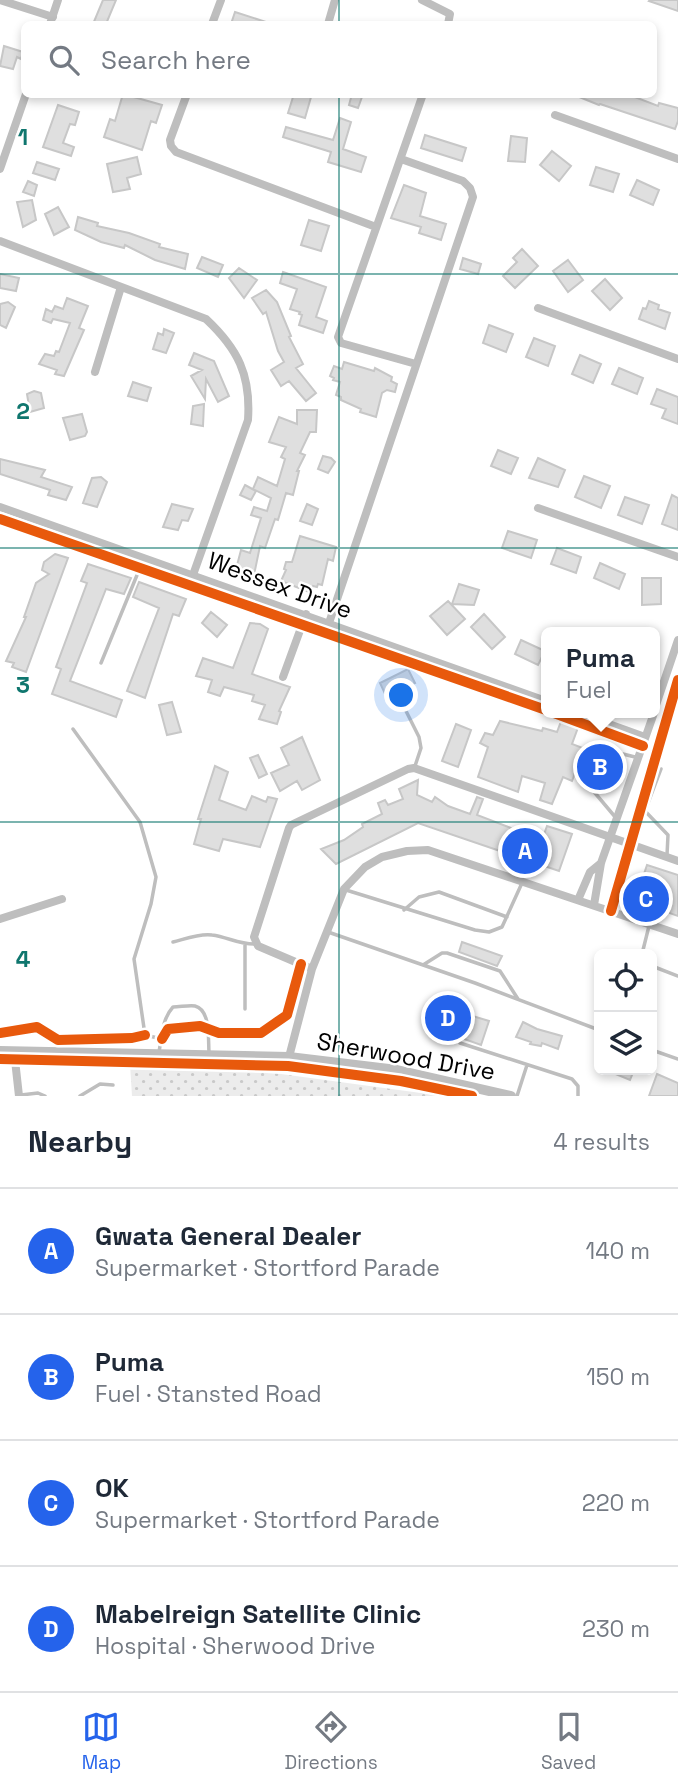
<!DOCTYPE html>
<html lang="en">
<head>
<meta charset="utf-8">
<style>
  body { margin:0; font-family:"Space Grotesk",sans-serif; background:#f6f6f7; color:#1f2937 }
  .controls { position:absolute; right:21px; bottom:21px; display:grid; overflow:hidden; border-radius:10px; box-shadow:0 4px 10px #0003 }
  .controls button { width:63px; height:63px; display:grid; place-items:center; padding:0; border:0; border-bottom:2px solid #e0e1e3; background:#fff; color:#1f2937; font:35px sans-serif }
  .you { position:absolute; left:402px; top:696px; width:24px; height:24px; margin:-18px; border:5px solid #fff; border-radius:50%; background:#1a73e8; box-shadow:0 0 0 10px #1a73e833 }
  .badge { display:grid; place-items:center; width:46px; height:46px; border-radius:50%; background:#2563eb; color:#fff; font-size:23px; font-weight:700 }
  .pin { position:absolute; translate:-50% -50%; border:4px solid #fff; box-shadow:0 2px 7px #0006 }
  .popup { position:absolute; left:541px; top:627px; width:119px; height:91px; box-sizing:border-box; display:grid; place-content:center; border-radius:10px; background:#fff; filter:drop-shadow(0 2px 5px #0005); font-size:23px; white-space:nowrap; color:#747a83 }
  .popup b { font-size:26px; color:#1f2937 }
  .popup::after { content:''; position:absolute; left:50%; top:100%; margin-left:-14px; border:14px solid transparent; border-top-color:#fff }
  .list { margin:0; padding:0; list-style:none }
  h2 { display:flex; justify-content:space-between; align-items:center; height:91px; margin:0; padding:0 28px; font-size:30px }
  h2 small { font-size:23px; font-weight:400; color:#747a83 }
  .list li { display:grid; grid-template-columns:46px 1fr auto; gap:21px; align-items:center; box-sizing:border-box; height:126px; padding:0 28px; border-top:2px solid #e0e1e3 }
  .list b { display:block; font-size:26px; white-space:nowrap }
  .list p { margin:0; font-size:23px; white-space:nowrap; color:#747a83 }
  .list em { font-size:23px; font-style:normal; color:#747a83 }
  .icon { flex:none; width:38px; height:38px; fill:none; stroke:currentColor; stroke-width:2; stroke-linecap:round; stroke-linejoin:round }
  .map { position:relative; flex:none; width:678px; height:1096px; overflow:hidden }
  .search { position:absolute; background:#fff; box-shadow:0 4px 10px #0003; left:21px; right:21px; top:21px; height:77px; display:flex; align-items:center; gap:18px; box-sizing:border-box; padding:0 24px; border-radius:10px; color:#747a83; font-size:26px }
  .sheet { height:595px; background:#fff }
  nav { display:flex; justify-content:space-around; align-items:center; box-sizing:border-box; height:98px; border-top:2px solid #e0e1e3; background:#fff; font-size:19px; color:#747a83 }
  nav a { display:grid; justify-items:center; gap:4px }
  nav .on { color:#2563eb }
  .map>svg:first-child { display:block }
  .grass { fill:url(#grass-dots) }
  .building { fill:#dfdfdf; stroke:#c7c7c7; stroke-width:2 }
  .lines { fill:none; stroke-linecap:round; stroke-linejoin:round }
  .service { stroke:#bebebe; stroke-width:3.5 }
  .minor { stroke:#bebebe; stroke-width:8 }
  .tertiary { stroke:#bebebe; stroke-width:10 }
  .cycleway-casing { stroke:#fff; stroke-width:15 }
  .cycleway { stroke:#e8590c; stroke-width:10 }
  .grid { fill:none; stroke:#0f766e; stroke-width:2; stroke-opacity:0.55 }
  .labels { text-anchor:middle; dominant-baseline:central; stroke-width:5; stroke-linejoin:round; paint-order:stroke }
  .street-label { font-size:24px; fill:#000; stroke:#fff }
  .grid-label { font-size:23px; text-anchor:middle; font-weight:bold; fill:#0f766e; stroke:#fff; stroke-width:5; stroke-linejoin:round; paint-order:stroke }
</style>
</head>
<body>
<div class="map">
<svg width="678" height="1096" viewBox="0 0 678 1096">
  <defs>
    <pattern id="grass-dots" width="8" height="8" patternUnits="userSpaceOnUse" patternTransform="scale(1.75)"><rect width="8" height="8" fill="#ececec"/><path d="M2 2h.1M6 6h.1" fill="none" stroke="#c9c9c9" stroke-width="1.8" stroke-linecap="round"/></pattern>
  </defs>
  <rect width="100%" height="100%" fill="#fff"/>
  <path class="grass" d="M130 1064 281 1074 443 1096H132Z"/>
  <path class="building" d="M103 0H116L106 24H93Z
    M650 0H678V11L649 1Z
    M235 12 269 23V24H231Z
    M4 46 23 52 21 59 17 57 13 69 0 66Z
    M123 94 162 105 156 123 151 121 142 150 104 137 110 119 115 121Z
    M294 94 311 97 305 118 288 113Z
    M352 94H363L358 108 349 105Z
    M572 94H627L658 106 659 103 678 108V121L675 129 600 104 599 105Z
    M58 105 79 112 75 125 70 124 63 143 74 147 71 156 43 147Z
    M340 118 351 122 343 149 366 157 361 172 328 162 331 152 283 137 286 127 333 140Z
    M425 135 466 148 462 161 421 148Z
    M511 136 527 138 525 162 508 161Z
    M552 151 571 166 559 181 540 165Z
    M137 157 141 174 127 178 130 189 113 192 107 164Z
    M37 162 59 169 55 180 33 173Z
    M596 167 619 174 613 192 590 185Z
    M637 180 659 190 653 205 630 195Z
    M28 181 37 185 34 196 23 192Z
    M404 185 426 193 420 216 446 224 441 240 419 233 421 227 391 218Z
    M32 200 36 220 23 227 17 202Z
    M58 207 69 227 54 235 45 214Z
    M78 217 98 223 97 226 129 233 160 244 159 247 188 254 185 269 155 260 125 245 124 248 101 242 75 230Z
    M309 220 329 226 321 251 301 245Z
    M522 249 538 266 515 288 503 276 517 262 513 258Z
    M202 257 223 265 218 277 197 268Z
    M463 258 481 264 478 274 460 269Z
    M568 260 583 280 568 292 553 271Z
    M239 268 257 280 244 298 229 278Z
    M283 272 326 287 316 317 327 321 323 333 299 325 302 315 299 314 300 312 290 309 297 289 280 283Z
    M0 274 19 278 16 291 0 288Z
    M605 279 622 298 610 310 592 291Z
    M266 290 277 302 291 336 289 337 303 364 296 368 316 393 306 401 289 381 281 386 271 370 284 362 278 351 266 312 263 314 252 298Z
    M67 298 88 306 79 328 84 330 64 376 55 374 57 370 39 364 45 354 54 356 56 351 59 352 70 323 53 319 51 323 43 320 46 309 52 312 55 306 63 309Z
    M649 301 659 305 658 309 670 313 665 329 639 319 643 308 646 309Z
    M8 302 15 307 6 328 0 325V304Z
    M489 325 513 334 506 352 483 343Z
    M164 329 174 333 166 353 153 349 158 333 163 335Z
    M534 338 555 346 548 366 526 357Z
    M194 353 214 361 229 396 218 402 206 379 205 399 191 376 202 370 189 365Z
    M580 355 601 364 593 383 572 374Z
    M344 362 374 371 375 368 392 377 391 381 397 384 395 392 387 390 382 393 376 417 360 412 361 409 341 400V397L336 395 340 382 333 380 334 378 330 376 334 366 342 369Z
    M619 368 643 378 637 394 612 384Z
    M133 382 151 388 147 401 128 396Z
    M657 389 678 397V424L662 418 666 409 651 404Z
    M34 391 41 393 44 408 30 412 27 394Z
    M204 404 203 426 191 424 193 406Z
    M297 410H317L316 432H310L300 453 305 455 297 471H299L293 495 286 493 278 520 275 519 265 548 260 546 254 575 236 569 241 550 250 553 261 518 251 515 254 507 267 511 271 498 253 489 258 477 277 486 285 459 281 457 286 447 269 442 279 417 297 424Z
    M82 414 87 432 85 436 70 440 63 418Z
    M498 450 518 458 511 474 491 466Z
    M323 456 331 458 335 462 328 473 318 469Z
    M538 458 565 470 558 487 529 478Z
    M0 459 45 470 41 477 72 487 66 500 48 495 50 490 0 474Z
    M584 476 610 486 601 508 575 497Z
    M101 477 107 482 97 507 83 503 92 478Z
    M245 485 256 491 251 500 240 495Z
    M672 495 678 498V530L662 524Z
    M625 497 649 505 642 524 618 515Z
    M172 504 193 509 188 521 182 520 178 530 163 527Z
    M307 504 318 509 312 525 300 521Z
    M508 531 537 540 531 558 502 548Z
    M300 536 336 547 333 561 328 559 322 585 318 584 317 587 313 586 309 592 281 581 286 570 284 569 286 562H292Z
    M557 548 581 557 576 573 551 564Z
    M55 554 68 558 26 672 12 667 14 663 6 661 26 617H24L36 583 49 574 42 570 44 562Z
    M600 563 625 574 619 589 594 578Z
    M88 564 131 578 124 594 106 589 70 681 122 700 116 717 52 694 61 669 56 667 87 583 81 581Z
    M642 578H661V604L642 605Z
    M139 582 186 599 179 616 173 614 145 698 127 691 159 608 133 597Z
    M459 584 479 590 474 605 452 604Z
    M448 601 465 619 447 635 430 616Z
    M211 612 227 625 217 637 202 623Z
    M484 614 505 637 492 649 471 627Z
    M250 623 260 624 268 629 252 674 290 687 279 711 281 712 277 724 259 719 265 705 252 701 254 695 224 687 220 696 208 692 212 680 196 676 203 658 233 668Z
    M521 640 545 651 538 665 515 654Z
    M408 669 415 683 386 696 380 683Z
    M172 702 181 732 167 735 159 705Z
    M563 716 580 722 572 744 593 752 596 757 603 755 617 759 610 780 596 775 593 769 587 772 577 768 572 781 563 777 552 804 540 800 545 783 522 776 518 792 478 777 488 747 480 743 485 733 493 735 500 721 542 731 543 728 557 732Z
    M456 724 471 730 458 767 442 761Z
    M302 737 320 780 302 790 297 781 280 791 271 773 289 765 281 748Z
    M258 755 267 774 259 778 250 758Z
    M215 766 228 772 219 800 246 810 252 796 266 802 268 797 277 799 260 847 223 839 219 851 194 844 201 819H198Z
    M418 780 417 795 432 802 435 797 448 806 470 814 477 797 483 799 477 815 542 840 547 826 572 834 559 871 418 823 336 864 321 849 344 840 363 827 362 824 382 814 378 803 385 800 388 805 403 799 399 789Z
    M647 865 678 875V916L635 901Z
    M462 942 502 956 497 966 459 952Z
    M440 1006 489 1021 481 1045 433 1028Z
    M523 1022 537 1029 562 1036 558 1049 542 1043 541 1046 530 1044 531 1042 516 1037Z
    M606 1070H634L630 1080Z
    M657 1074 678 1083V1096H649Z"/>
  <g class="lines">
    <path class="service" d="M101 663 144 558
      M400 699 419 737 421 748 415 766
      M73 729 140 822 156 877 151 904 134 959 145 1035 162 1039
      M597 753 603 749 639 758
      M661 769 645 811 668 835 667 855
      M591 773 595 793 616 818
      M346 890 475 930 489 932 502 927 522 883
      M404 910 419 897 439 892 507 917
      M328 932 475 983 599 1030
      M173 942C185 939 200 933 212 935 228 937 240 945 256 944
      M245 945V1009
      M642 954 649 926
      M423 965 442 953H447L500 971 518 999
      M652 966 678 976
      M460 1043 572 1079 578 1086V1096
      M652 1050 678 1059
      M159 1052C162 1036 162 1019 173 1007 180 1007 189 1005 195 1006 211 1010 208 1040 209 1052
      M21 1095 38 1093 45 1096
      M80 1096 100 1084 113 1085
      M517 1096 527 1065"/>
    <path class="minor" d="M0 0 53 17
      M422 0 450 14 448 24
      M50 24 58 0
      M212 24 221 0
      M328 24 335 0
      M187 94 170 140 171 146 176 152 376 227
      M555 115 678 159
      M0 169 26 94
      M0 241 206 319C238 349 251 375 248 420L193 575
      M538 308 678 359
      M416 364 341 343 338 337 423 94
      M95 372 121 287
      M0 507 546 701
      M538 508 678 557
      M329 623 473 197 470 188 463 181 401 159
      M283 677 306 614
      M654 711 678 640
      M578 713 645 737
      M578 900 590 872 601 863
      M594 905 601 863 654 713
      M0 919 62 899
      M312 969 258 946 254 937 289 828 291 825 408 769 414 768 678 861
      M14 1051 19 1096
      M289 1057 312 969 344 889 365 867 382 857 407 851 428 850 678 934"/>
    <path class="tertiary" d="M0 1051 289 1057 397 1070 511 1096"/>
    <g class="cycleway-casing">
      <path id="cycleway" d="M0 519 546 710
        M554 713 643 746
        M611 911 678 680
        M0 1033 37 1027 58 1040 132 1038 145 1035
        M162 1039 168 1029 200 1026 219 1033H261L287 1015 301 964
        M0 1059 288 1066 401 1081 472 1096"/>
    </g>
    <use href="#cycleway" class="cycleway"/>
  </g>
  <path class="grid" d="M339 0V24M339 94V1096M0 274H678M0 548H678M0 822H678"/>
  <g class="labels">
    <g class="street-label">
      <text transform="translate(280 585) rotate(20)">Wessex Drive</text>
      <text transform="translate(406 1056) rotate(10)">Sherwood Drive</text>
    </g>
  </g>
  <g class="grid-label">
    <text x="23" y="145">1</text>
    <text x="23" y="419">2</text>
    <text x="23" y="693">3</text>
    <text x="23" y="967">4</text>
  </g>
</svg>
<div class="controls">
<button><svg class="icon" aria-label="locate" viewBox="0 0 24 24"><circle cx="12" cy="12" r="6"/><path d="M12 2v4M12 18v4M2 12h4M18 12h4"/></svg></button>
<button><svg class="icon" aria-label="layers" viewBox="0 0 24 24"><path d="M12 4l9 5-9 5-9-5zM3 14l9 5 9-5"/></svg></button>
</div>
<div class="you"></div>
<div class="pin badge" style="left:525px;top:851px">A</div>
<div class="pin badge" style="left:600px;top:767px">B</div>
<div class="popup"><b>Puma</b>Fuel</div>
<div class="pin badge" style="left:646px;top:899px">C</div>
<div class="pin badge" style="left:448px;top:1018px">D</div>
<div class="search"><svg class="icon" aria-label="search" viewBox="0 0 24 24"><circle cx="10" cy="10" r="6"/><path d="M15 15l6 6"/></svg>Search here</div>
</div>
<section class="sheet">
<h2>Nearby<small>4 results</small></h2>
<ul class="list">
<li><span class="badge">A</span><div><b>Gwata General Dealer</b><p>Supermarket · Stortford Parade</p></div><em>140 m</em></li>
<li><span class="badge">B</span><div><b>Puma</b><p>Fuel · Stansted Road</p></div><em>150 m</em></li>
<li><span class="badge">C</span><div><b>OK</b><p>Supermarket · Stortford Parade</p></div><em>220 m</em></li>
<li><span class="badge">D</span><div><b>Mabelreign Satellite Clinic</b><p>Hospital · Sherwood Drive</p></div><em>230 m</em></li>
</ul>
</section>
<nav>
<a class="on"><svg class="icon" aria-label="map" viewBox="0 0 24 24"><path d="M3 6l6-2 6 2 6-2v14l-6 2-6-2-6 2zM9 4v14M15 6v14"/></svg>Map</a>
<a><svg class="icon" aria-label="directions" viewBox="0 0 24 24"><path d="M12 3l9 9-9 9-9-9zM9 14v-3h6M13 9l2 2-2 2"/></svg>Directions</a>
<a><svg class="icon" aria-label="saved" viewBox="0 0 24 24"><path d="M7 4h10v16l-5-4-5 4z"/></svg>Saved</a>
</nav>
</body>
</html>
